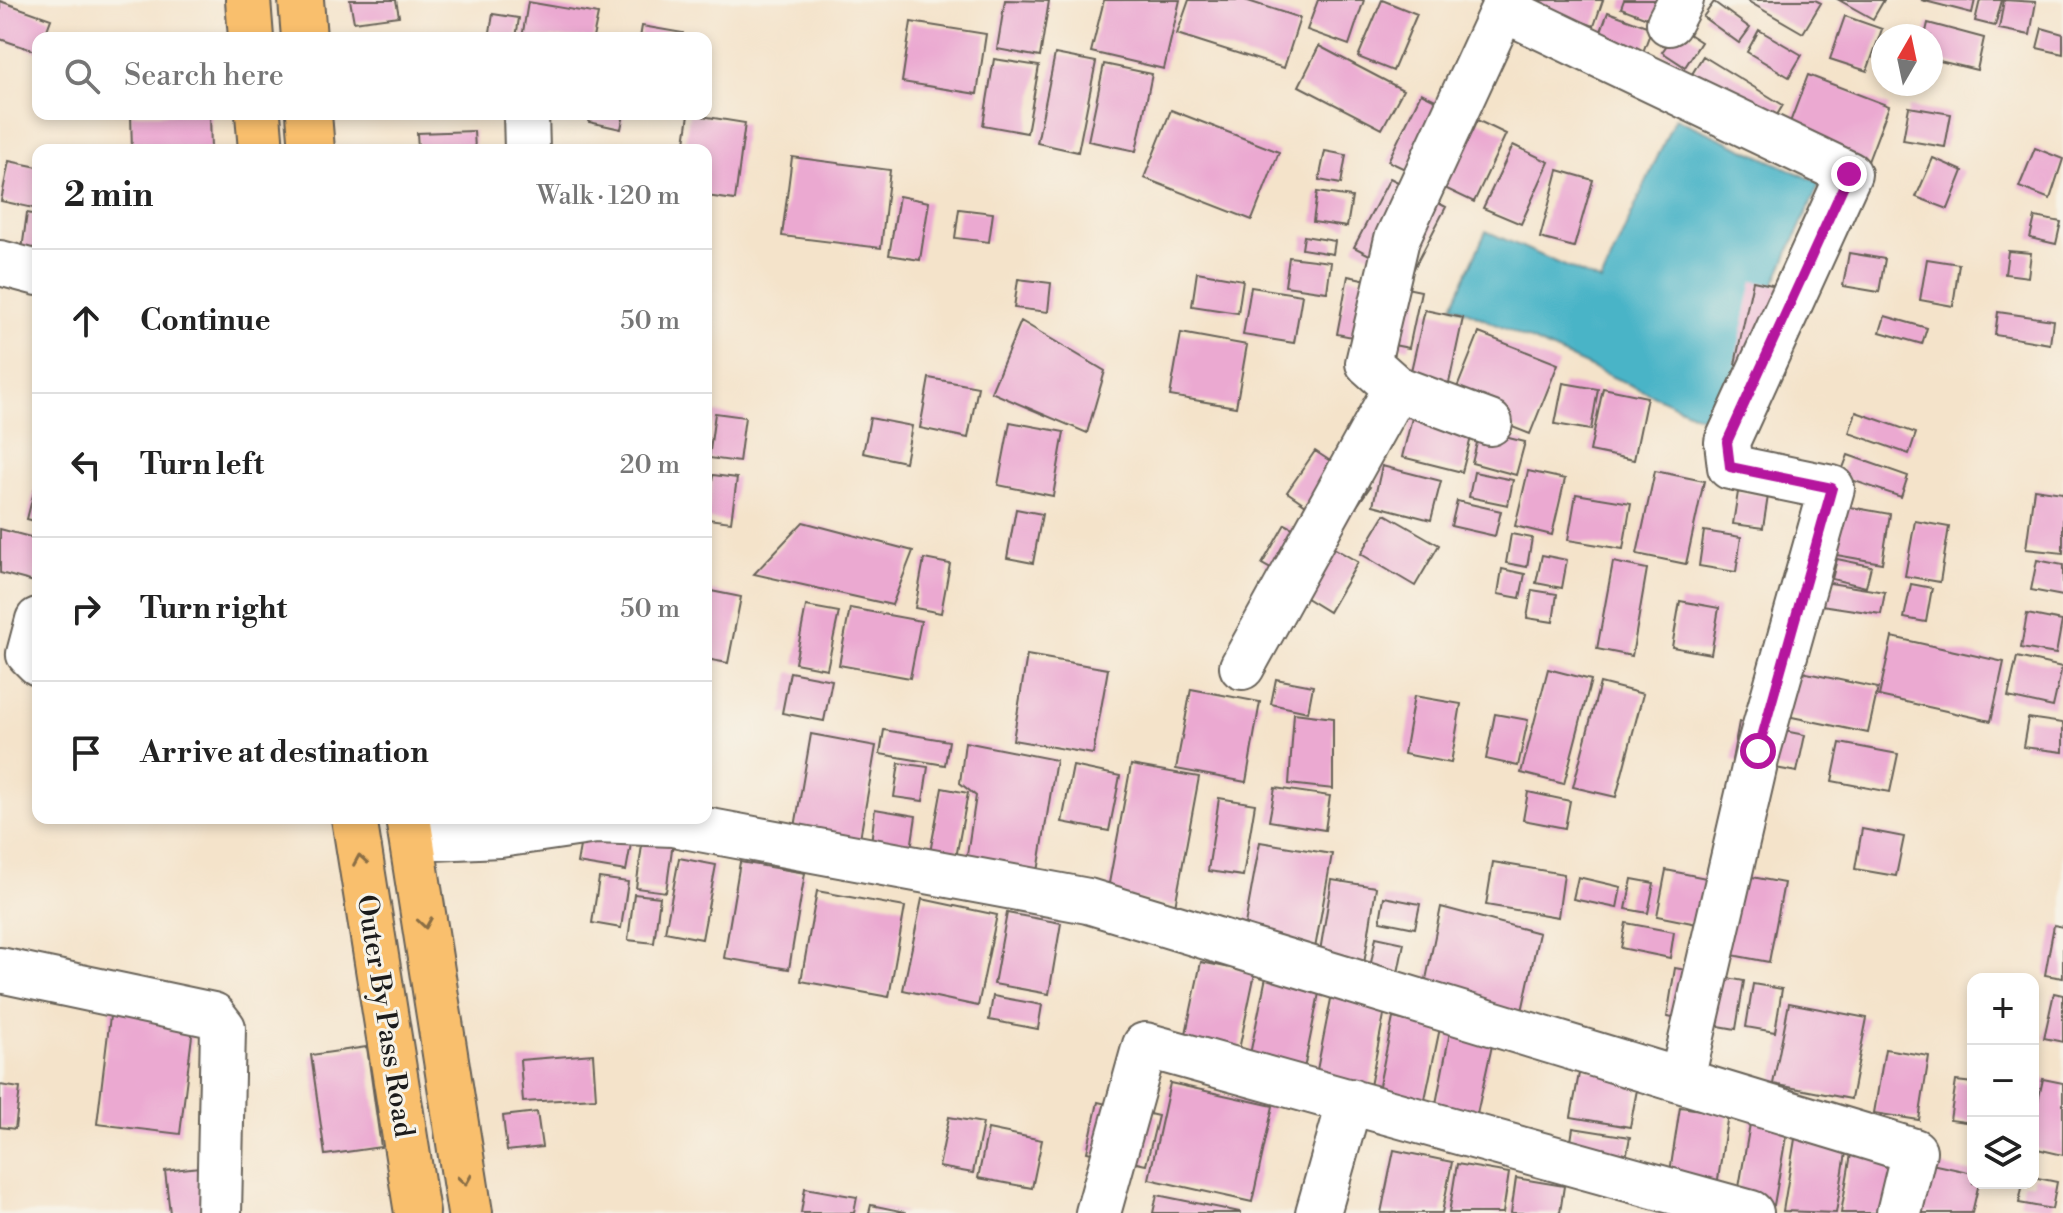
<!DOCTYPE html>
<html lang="en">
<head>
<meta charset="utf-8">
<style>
  body { margin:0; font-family:"Libre Bodoni",serif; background:#f6f6f6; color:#222 }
  .controls { position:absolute; right:24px; bottom:24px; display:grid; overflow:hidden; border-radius:16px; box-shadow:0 4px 12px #0003 }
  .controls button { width:72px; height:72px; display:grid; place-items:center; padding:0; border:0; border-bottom:2px solid #e0e0e0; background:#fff; color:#222; font:40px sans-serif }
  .compass { position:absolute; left:1871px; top:24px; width:72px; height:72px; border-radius:50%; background:#fff; box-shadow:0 4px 12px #0003; rotate:9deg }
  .stop { position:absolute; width:24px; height:24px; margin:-18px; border:6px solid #b5179e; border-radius:50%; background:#fff }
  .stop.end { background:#b5179e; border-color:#fff; box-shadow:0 2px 8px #0008 }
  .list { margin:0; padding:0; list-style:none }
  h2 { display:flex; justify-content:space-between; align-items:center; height:104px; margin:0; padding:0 32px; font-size:34px }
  h2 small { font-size:26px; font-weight:400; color:#767676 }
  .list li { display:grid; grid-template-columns:52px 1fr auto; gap:24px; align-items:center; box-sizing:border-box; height:144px; padding:0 32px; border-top:2px solid #e0e0e0 }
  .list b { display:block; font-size:30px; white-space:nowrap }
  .list em { font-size:26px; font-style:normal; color:#767676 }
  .icon { flex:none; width:44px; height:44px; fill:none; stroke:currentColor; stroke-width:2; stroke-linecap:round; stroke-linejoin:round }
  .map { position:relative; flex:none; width:2063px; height:1213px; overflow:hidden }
  .search { position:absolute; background:#fff; box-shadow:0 4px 12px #0003; left:32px; top:32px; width:680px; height:88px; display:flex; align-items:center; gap:20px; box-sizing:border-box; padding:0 28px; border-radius:16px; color:#767676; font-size:30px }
  .panel { position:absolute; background:#fff; box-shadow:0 4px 12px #0003; left:32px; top:144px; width:680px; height:680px; border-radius:16px }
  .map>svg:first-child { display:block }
  .water { fill:#49b4c7; stroke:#326872; stroke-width:2 }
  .building { fill:#eba9d1 }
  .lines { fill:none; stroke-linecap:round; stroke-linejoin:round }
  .minor-casing { stroke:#686259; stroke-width:48 }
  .major-casing { stroke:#686259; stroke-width:48 }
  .minor { stroke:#fff; stroke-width:44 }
  .major { stroke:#f9bf6d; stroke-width:44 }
  .oneway { stroke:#8a6e44 }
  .route { stroke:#b5179e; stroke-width:10 }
  .labels { text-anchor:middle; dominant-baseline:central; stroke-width:6; stroke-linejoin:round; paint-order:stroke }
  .street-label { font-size:28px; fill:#1c1c1c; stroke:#f7f3e8 }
</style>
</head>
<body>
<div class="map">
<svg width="2063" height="1213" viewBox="0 0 2063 1213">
  <rect width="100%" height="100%" fill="#f7f3e8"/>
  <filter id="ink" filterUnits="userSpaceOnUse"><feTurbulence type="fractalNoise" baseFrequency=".0125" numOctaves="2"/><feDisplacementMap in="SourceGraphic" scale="16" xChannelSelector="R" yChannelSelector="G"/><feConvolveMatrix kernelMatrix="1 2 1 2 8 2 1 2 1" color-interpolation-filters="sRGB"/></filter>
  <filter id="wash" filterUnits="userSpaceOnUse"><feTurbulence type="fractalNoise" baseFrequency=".006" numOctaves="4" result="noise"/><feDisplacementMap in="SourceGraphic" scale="32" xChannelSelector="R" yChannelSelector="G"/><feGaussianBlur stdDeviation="1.8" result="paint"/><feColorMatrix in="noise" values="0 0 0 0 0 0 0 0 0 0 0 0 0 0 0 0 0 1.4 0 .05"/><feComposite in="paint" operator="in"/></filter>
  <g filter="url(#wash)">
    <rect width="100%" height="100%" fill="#f4e3ca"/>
    <path class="water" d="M1675 118 1820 183 1712 422 1453 305 1486 231 1601 282Z"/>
    <g id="blocks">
      <path class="building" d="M350 0H396L399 16 354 22Z
        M1005 0 1049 1 1040 57 997 49Z
        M1104 0H1180L1164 69 1091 52Z
        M1189 0H1245L1300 18 1284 68 1177 34Z
        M1318 0H1364L1349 45 1307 30Z
        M1382 0 1417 14 1393 71 1358 57Z
        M1531 0H1603L1594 26 1530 3Z
        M1624 0H1661L1652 20 1621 8Z
        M1746 0H1815L1821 3 1803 33Z
        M1839 0H1884L1873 19Z
        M1921 0H1975L1972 13Z
        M1980 0H2002L1995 26 1975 21Z
        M2004 0 2036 2 2030 35 1999 29Z
        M0 1 51 19 44 38H38V52L0 39Z
        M528 2 598 14 593 38H522Z
        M1714 2 1750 28 1739 43 1703 17Z
        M1608 12 1652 28 1640 60 1596 45Z
        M493 14 519 18 516 38H489Z
        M1845 16 1882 29 1867 71 1830 59Z
        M911 22 986 34 977 94 902 82Z
        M1928 23 1984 38 1977 70 1931 59V36H1925Z
        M642 26 683 33V38H640Z
        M1679 28 1701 42 1685 67 1662 52Z
        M2042 28 2063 34V54L2037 48Z
        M1759 30 1802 55 1789 77 1747 52Z
        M1319 46 1403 90 1382 129 1299 86Z
        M1055 54 1096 62 1078 152 1037 143Z
        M1703 56 1783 105 1769 128 1689 79Z
        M994 59 1039 66 1027 133 983 125Z
        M1104 64 1152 74 1136 151 1088 141Z
        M1808 75 1889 106 1867 164 1786 133Z
        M1421 93 1506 134 1474 202 1388 161Z
        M1909 107 1951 114 1945 147 1903 140Z
        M1171 110 1279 152 1252 220 1144 178Z
        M131 114H210L211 150H132Z
        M590 114H624L621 129 589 122Z
        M689 114 745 123 735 200 706 196V150H684Z
        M474 131 475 150H418L417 133Z
        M1513 145 1549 162 1521 224 1483 208Z
        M2035 148 2063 159 2050 199 2019 187Z
        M1325 151 1346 155 1341 184 1319 180Z
        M792 157 890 170 881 248 782 236Z
        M1933 158 1963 171 1948 209 1916 197Z
        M9 161 38 167V209L1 201Z
        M1558 170 1593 180 1574 247 1540 238Z
        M1390 178 1446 207 1410 276 1354 247Z
        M1317 192 1352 197 1347 227 1313 222Z
        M899 196 929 202 920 260 889 255Z
        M959 209 993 213 989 242 955 238Z
        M27 213 38 215V266L20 264Z
        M2035 217 2061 222 2056 244 2030 238Z
        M1304 236 1335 241 1333 254 1302 249Z
        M2008 251 2031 253 2028 277 2005 274Z
        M1849 253 1885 259 1879 292 1843 286Z
        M1289 257 1331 262 1327 292 1285 286Z
        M1927 259 1959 264 1953 306 1920 300Z
        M1197 272 1243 280 1238 313 1192 306Z
        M1348 276 1421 291 1409 348 1337 334Z
        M1018 279 1051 283 1048 312 1014 308Z
        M1753 281 1801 291 1784 374 1735 364Z
        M1251 287 1302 295 1294 343 1243 335Z
        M1425 310 1463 318 1449 383 1410 375Z
        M1998 312 2053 320 2050 344 1995 335Z
        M1885 316 1927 328 1922 344 1880 332Z
        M1021 321 1105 371 1087 433 991 392Z
        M1181 333 1247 345 1236 407 1170 396Z
        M1479 333 1558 364 1530 434 1451 403Z
        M929 378 978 387 968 438 920 428Z
        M1563 383 1598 389 1591 430 1555 424Z
        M1603 388 1647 397 1634 460 1590 451Z
        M1415 406 1475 422 1462 472 1402 457Z
        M1856 412 1916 433 1909 454 1849 433Z
        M715 413 745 417 739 462 709 458Z
        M870 418 912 426 905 462 863 453Z
        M1010 422 1064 432 1053 496 998 485Z
        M1480 431 1525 442 1516 475 1472 463Z
        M1315 451 1370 487 1341 529 1287 492Z
        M1848 455 1908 476 1901 497 1840 476Z
        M1382 466 1441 481 1431 520 1373 505Z
        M1528 471 1565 479 1552 535 1515 526Z
        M1655 471 1704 481 1686 564 1637 554Z
        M1474 472 1513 480 1508 505 1469 497Z
        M713 475 737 478 731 522 707 519Z
        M37 480H38V522L27 519Z
        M2034 489 2063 493V553L2026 549Z
        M1738 492 1768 496 1763 528 1733 524Z
        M1576 494 1631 503 1623 549 1568 540Z
        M1457 501 1501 511 1495 536 1451 526Z
        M1817 501 1890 514 1882 563 1808 550Z
        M1016 509 1042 514 1033 563 1007 558Z
        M1385 514 1439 545 1415 586 1361 554Z
        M1915 521 1949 527 1940 582 1905 576Z
        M803 522 913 551 892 605 754 574Z
        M1285 524 1311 538 1289 579 1262 564Z
        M0 529 38 539V583L0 573Z
        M1704 531 1741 537 1736 572 1699 566Z
        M1511 534 1532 538 1527 567 1506 563Z
        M1327 544 1358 562 1329 612 1298 593Z
        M1542 555 1567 560 1562 588 1536 583Z
        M924 559 950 564 941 613 915 608Z
        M1837 559 1871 566 1866 587 1832 579Z
        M2037 560 2063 565V596L2031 590Z
        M1613 562 1647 569 1632 656 1597 649Z
        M1502 569 1525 574 1520 598 1498 594Z
        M1824 582 1885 592 1881 614 1821 605Z
        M1911 584 1932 588 1926 622 1904 618Z
        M1532 590 1557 594 1553 622 1527 618Z
        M711 591 741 597 728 663 706 659V614Z
        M1680 601 1719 608 1711 654 1672 647Z
        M806 606 839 612 827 669 795 663Z
        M850 608 921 621 910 678 839 665Z
        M2027 614 2062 621 2056 654 2021 648Z
        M1892 637 2004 662 1991 721 1879 696Z
        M1027 655 1108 669 1093 754 1013 740Z
        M2017 657 2062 667 2053 707 2008 697Z
        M1783 668 1878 688 1868 733 1773 713Z
        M1548 669 1591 680 1564 784 1521 773Z
        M790 672 832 680 824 721 782 713Z
        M1276 679 1313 686 1308 712 1271 704Z
        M1600 683 1643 694 1616 797 1573 787Z
        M1191 689 1260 702 1246 782 1176 769Z
        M1414 696 1461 704 1451 763 1404 754Z
        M1294 713 1333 718V789L1289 784Z
        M1495 714 1528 720 1518 766 1486 759Z
        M2028 718 2063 723V752L2023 747Z
        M1739 722 1805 735 1797 772 1732 760Z
        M884 730 949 741 945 765 880 754Z
        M811 734 876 746 858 850 793 839Z
        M965 742 1056 760 1037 878 965 868 976 796 960 783Z
        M1840 743 1898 754 1890 792 1832 781Z
        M899 763 928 767 923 801 894 797Z
        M1131 765 1199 777 1175 906 1107 894Z
        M1073 766 1120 776 1109 831 1062 822Z
        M942 788 968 793 955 863 929 858Z
        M1275 788 1330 796 1325 830 1269 821Z
        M1528 792 1570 801 1565 828 1523 820Z
        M1219 798 1255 804 1243 876 1208 871Z
        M875 809 916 816 911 849 871 844Z
        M1862 829 1904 837 1896 876 1855 869Z
        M633 833 626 871 577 863 582 835Z
        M643 838 673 842 666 892 636 888Z
        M1260 842 1332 854 1314 954 1242 941Z
        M679 858 716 865 702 939 665 932Z
        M740 862 805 873 789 969 724 958Z
        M1493 862 1564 874 1558 917 1486 905Z
        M1666 870 1716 880 1707 926 1657 916Z
        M1731 873 1784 883 1769 962 1716 952Z
        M1578 877 1621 887 1617 908 1573 899Z
        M599 878 628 882 621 928 592 923Z
        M1632 879 1654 883 1648 913 1626 909Z
        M1332 880 1376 887 1364 964 1319 957Z
        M817 891 905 907 889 997 801 981Z
        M634 894 660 897 654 943 628 940Z
        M1384 897 1420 904 1415 928 1380 921Z
        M922 899 997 915 978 1006 903 990Z
        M1441 907 1539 933 1521 1016 1424 989Z
        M1007 913 1061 923 1049 994 994 984Z
        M1626 923 1674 932 1670 958 1621 948Z
        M2054 925 2063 927V978L2045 975Z
        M1376 937 1404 943 1398 973 1370 968Z
        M1201 962 1255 973 1237 1059 1183 1048Z
        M1675 968 1744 981 1736 1029 1667 1017Z
        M1266 977 1320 988 1303 1074 1248 1064Z
        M1753 984 1782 989 1775 1032 1746 1027Z
        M2054 993 2063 995V1042L2044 1038Z
        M1332 994 1386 1005 1369 1091 1315 1080Z
        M993 996 1042 1005 1038 1029 989 1020Z
        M1789 1003 1867 1018 1851 1099 1773 1084Z
        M111 1008 194 1019 180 1134 97 1124Z
        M1393 1018 1440 1028 1424 1104 1377 1095Z
        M1450 1032 1493 1041 1475 1123 1434 1114Z
        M367 1047 381 1147 325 1155 311 1055Z
        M1885 1049 1929 1056 1919 1120 1874 1113Z
        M593 1054 596 1098 523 1102 520 1060Z
        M1580 1068 1639 1079 1630 1127 1571 1117Z
        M2043 1079 2063 1083V1155L2033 1148V1124Z
        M1956 1081 1973 1083V1123L1950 1120Z
        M1170 1083 1273 1106 1252 1202 1149 1179Z
        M0 1085 20 1088 15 1129 0 1127Z
        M1098 1102 1158 1116 1146 1165 1087 1152Z
        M1680 1107 1728 1114 1717 1186 1669 1179Z
        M537 1112 542 1147 507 1151 503 1116Z
        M949 1117 983 1123 973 1173 939 1167Z
        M1751 1118 1788 1125 1774 1205 1737 1199Z
        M1573 1128 1630 1137 1625 1163 1569 1154Z
        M988 1129 1042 1140 1032 1188 978 1178Z
        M1796 1133 1848 1141 1836 1213 1783 1211Z
        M1852 1148 1904 1156 1895 1213H1841Z
        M1394 1150 1452 1162 1442 1213H1381Z
        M1922 1162 1973 1173V1183H1979L1972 1213H1911Z
        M1457 1164 1509 1173 1503 1213H1449Z
        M199 1167 205 1213H170L165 1171Z
        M2033 1177 2057 1182 2052 1209 2019 1203 2023 1183H2033Z
        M1516 1178 1564 1186 1560 1213H1511Z
        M805 1188 857 1197 854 1213H801Z
        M1157 1195 1240 1212V1213H1153Z
        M871 1205 905 1212V1213H869Z"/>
    </g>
  </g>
  <g filter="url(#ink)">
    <use href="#blocks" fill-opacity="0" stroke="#686259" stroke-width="2"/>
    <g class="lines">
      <g class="minor-casing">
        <path id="minor" d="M1506 0 1503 9 1849 174 1727 442 1730 467 1832 488 1758 751 1682 1079
          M1669 23 1681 0
          M526 114 527 150
          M0 263 38 273
          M1490 423 1396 388 1368 363 1397 239 1503 9
          M38 620 29 654 38 663
          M1242 667 1396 388
          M412 839 500 835 596 821 673 824 1088 901 1914 1151 1899 1213
          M0 970 213 1015 223 1028 219 1213
          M1098 1213 1145 1045 1751 1213
          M1318 1213 1350 1101"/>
      </g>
      <g class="major-casing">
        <path id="major" d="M248 0 251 38
          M301 0 304 38
          M258 114 261 150
          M309 114 312 150
          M354 818 417 1213
          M408 818 470 1213"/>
      </g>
      <use href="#minor" class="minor"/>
      <use href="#major" class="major"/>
    </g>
    <defs><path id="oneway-chevron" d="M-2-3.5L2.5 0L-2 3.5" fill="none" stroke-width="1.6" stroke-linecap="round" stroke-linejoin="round" transform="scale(2)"/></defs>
    <g class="oneway">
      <use href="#oneway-chevron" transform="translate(360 860) rotate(-99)"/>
      <use href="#oneway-chevron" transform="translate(425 923) rotate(81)"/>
      <use href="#oneway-chevron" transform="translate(465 1180) rotate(81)"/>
    </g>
  </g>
  <g class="lines" filter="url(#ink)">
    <path class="route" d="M1758 751 1832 488 1730 467 1727 442 1849 174"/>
  </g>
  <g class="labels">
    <g class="street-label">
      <text transform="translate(385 1016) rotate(81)">Outer By Pass Road</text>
    </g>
  </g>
</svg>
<div class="controls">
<button>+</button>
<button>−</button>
<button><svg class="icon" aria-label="layers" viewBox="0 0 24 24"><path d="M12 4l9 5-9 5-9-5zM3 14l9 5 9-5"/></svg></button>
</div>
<svg class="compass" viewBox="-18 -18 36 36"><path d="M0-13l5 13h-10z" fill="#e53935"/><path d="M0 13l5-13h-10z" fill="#767676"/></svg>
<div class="stop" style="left:1758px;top:751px"></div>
<div class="stop end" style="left:1849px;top:174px"></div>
<div class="search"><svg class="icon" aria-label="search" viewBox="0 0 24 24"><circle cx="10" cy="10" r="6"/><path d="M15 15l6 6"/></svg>Search here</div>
<section class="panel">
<h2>2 min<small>Walk · 120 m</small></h2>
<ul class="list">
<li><svg class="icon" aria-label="ahead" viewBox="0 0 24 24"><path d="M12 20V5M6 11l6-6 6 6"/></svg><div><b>Continue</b></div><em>50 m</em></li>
<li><svg class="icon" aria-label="left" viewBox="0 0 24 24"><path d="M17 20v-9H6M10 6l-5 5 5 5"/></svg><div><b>Turn left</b></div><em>20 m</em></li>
<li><svg class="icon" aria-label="right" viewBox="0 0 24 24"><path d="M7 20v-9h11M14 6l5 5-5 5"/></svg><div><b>Turn right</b></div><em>50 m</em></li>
<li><svg class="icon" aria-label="arrive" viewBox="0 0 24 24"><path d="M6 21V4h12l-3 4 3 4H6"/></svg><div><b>Arrive at destination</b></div></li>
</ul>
</section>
</div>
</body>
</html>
